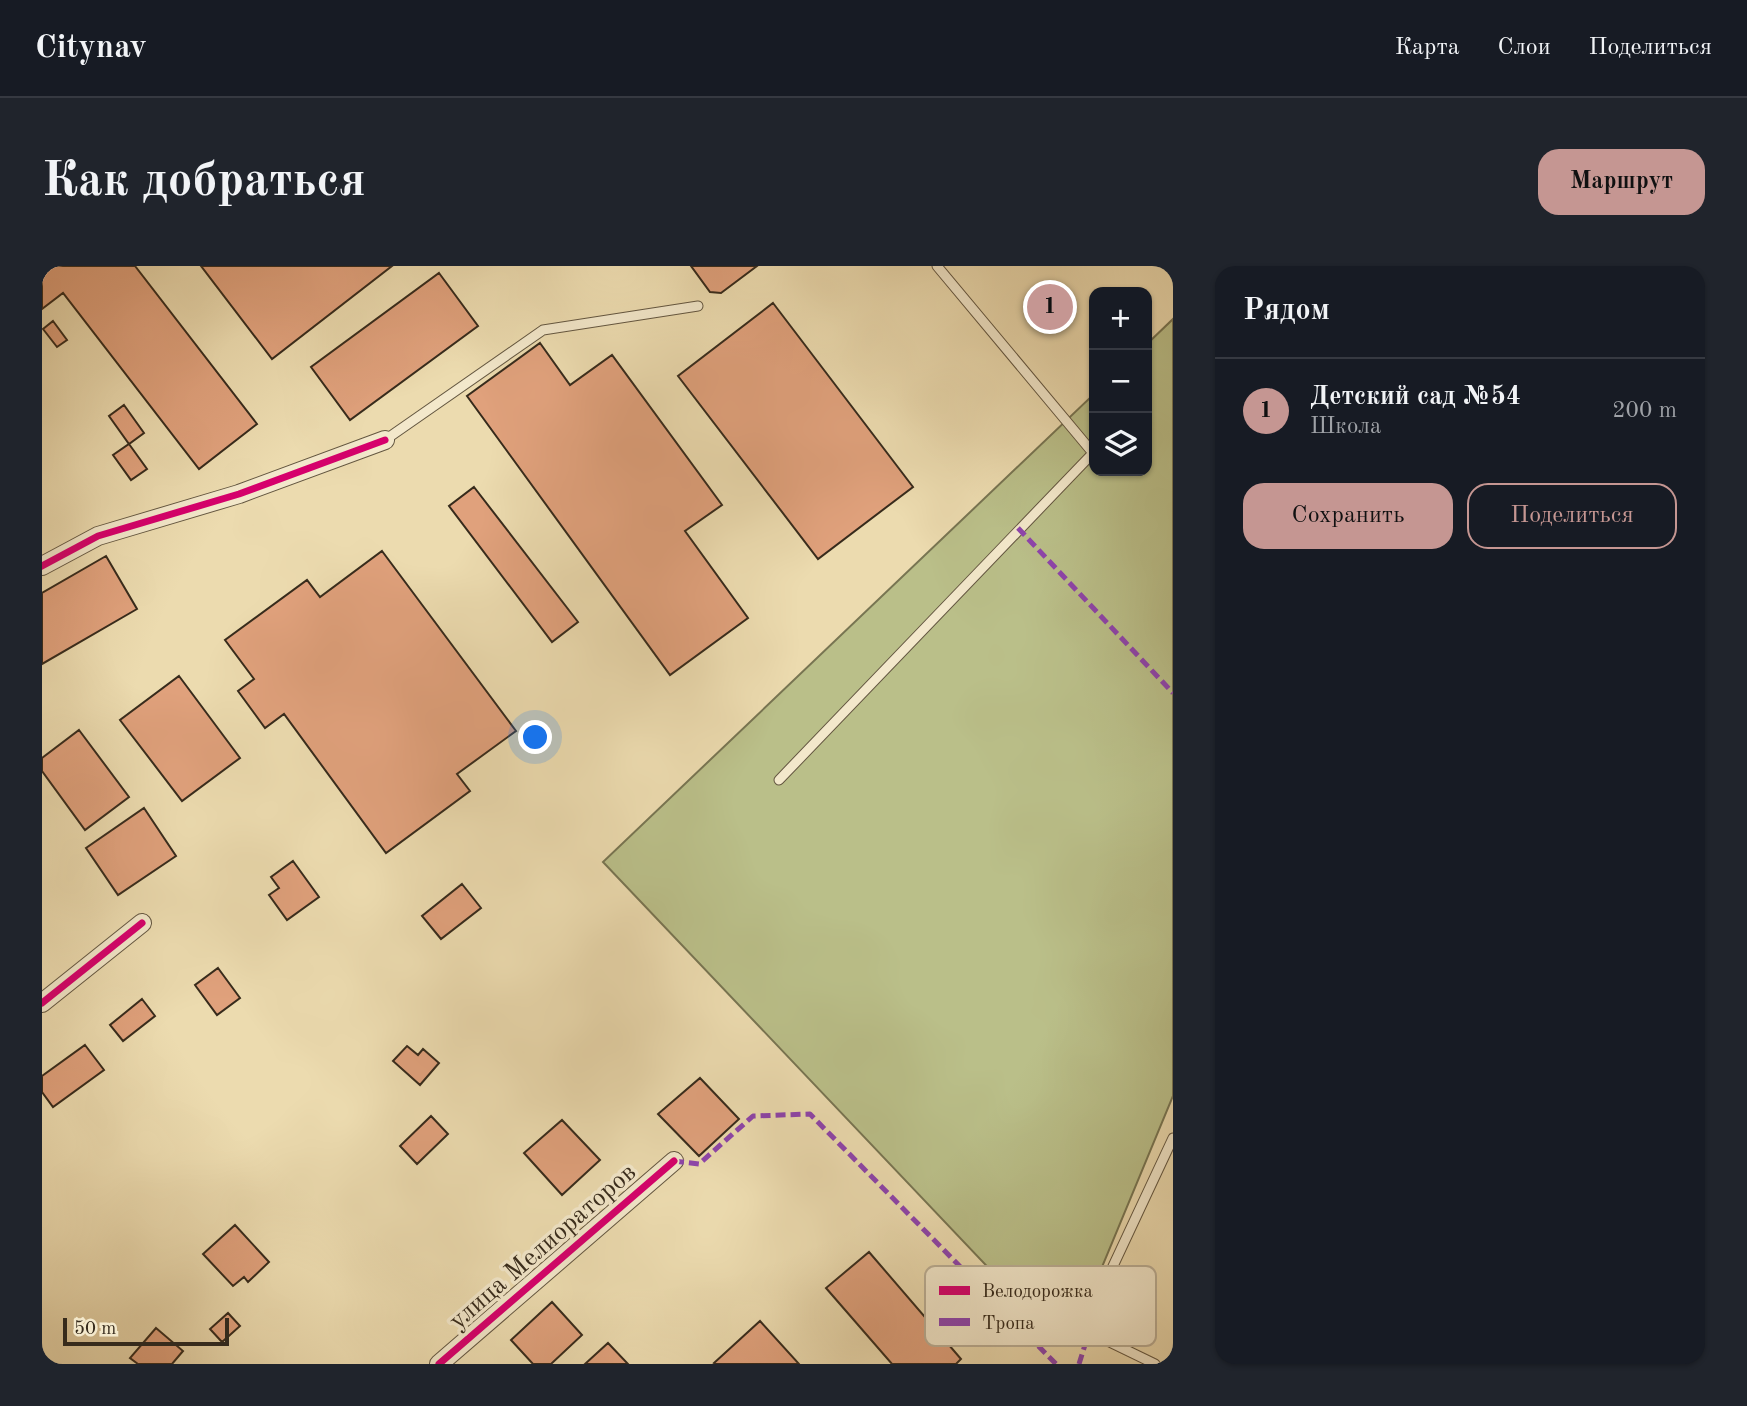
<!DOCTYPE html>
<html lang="ru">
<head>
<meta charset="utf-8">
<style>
  body { margin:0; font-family:"Old Standard TT",serif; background:#20242c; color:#f1f3f6 }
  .controls { position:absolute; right:21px; top:21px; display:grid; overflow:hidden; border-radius:14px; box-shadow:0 2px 5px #0004 }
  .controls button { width:63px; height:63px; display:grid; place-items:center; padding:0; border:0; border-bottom:2px solid #363941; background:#171b24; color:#f1f3f6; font:35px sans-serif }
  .scale { position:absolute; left:21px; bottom:18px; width:166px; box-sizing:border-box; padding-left:7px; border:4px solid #372b1c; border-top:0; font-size:19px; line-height:24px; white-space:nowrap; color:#372b1c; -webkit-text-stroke:5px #f3e8cb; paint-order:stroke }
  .you { position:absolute; left:494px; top:472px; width:24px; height:24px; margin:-18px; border:5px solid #fff; border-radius:50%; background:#1a73e8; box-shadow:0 0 0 10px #1a73e833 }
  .badge { display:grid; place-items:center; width:46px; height:46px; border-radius:50%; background:#c59692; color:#111; font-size:23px; font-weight:700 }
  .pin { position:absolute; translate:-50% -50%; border:4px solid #fff; box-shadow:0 2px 7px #0006 }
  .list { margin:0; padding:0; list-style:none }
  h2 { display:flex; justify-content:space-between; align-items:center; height:91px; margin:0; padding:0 28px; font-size:30px }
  h2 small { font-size:23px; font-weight:400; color:#9ea1a6 }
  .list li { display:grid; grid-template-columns:46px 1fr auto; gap:21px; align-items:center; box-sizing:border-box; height:105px; padding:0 28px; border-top:2px solid #363941 }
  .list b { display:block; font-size:26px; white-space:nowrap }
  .list p { margin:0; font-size:23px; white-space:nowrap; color:#9ea1a6 }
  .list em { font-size:23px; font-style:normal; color:#9ea1a6 }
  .actions { display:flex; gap:14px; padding:21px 28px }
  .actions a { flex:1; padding:16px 0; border:2px solid #c59692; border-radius:21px; text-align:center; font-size:24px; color:#c59692 }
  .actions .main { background:#c59692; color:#111 }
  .icon { flex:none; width:38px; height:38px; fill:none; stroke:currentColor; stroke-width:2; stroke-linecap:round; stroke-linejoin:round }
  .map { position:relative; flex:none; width:1131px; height:1098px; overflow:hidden; border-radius:21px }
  header { display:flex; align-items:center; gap:42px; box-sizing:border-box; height:98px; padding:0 35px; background:#171b24; border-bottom:2px solid #363941 }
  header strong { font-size:33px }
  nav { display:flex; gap:38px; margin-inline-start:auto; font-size:24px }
  .intro { display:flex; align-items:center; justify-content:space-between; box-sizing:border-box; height:168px; padding:0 42px }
  h1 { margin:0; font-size:49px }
  .button { padding:18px 32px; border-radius:21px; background:#c59692; color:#111; font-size:24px; font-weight:700 }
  main { display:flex; gap:42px; padding:0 42px }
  aside { flex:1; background:#171b24; border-radius:21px; box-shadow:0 2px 5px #0004 }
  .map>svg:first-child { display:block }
  .green { fill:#babf89; stroke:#787552; stroke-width:2 }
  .building { fill:#e0a17c; stroke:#372b1c; stroke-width:2 }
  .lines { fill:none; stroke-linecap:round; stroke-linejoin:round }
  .service-casing { stroke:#645741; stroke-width:11 }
  .minor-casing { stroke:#645741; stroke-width:20 }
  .service { stroke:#f3e8cb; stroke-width:9 }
  .minor { stroke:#f3e8cb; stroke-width:18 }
  .quiet { stroke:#8e44ad; stroke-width:5; stroke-dasharray:10 5; stroke-linecap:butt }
  .cycleway-casing { stroke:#f3e8cb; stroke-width:11 }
  .cycleway { stroke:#d6006c; stroke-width:7 }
  .labels { text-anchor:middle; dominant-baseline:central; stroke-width:7; stroke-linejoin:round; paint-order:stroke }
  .street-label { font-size:26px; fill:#372b1c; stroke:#f3e8cb }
  .key { fill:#f3e8cb; stroke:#bbaf96; stroke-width:2 }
  .key-label { font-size:19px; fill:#372b1c }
</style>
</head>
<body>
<header>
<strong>Citynav</strong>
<nav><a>Карта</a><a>Слои</a><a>Поделиться</a></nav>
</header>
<div class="intro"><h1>Как добраться</h1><a class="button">Маршрут</a></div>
<main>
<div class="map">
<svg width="1131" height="1098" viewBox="0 0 1131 1098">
  <rect width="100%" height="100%" fill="#ecdbaf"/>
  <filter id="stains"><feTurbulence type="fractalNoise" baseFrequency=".00286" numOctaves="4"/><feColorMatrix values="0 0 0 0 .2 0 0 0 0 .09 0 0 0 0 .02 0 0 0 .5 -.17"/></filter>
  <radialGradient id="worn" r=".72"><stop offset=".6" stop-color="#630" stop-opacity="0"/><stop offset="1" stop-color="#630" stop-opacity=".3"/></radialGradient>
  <path class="green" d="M1131 53V830L1033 1066 1015 1074 561 596 1052 128V205H1105V78Z"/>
  <path class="building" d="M0 0H93L215 158 157 203 21 27 0 43Z
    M159 0H350L230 93Z
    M649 0H715L679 27 668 26Z
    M397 7 436 60 308 154 269 101Z
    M731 37 871 221 776 293 636 110Z
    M11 55 25 74 15 81 1 63Z
    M498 77 528 119 570 89 680 239 643 265 706 352 628 409 425 130Z
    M82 139 102 167 87 178 67 150Z
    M87 178 105 203 89 214 71 189Z
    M432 221 536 356 510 376 407 240Z
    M340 285 474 465 415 508 428 525 344 587 242 448 223 462 196 425 212 413 183 374 265 314 278 331Z
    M64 290 95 343 0 398V327Z
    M137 410 198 492 140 535 78 454Z
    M37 464 87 531 43 564 0 505V492Z
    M102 542 134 590 76 629 44 582Z
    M251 595 277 631 245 654 227 629 237 622 229 611Z
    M420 618 439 642 399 673 380 650Z
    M176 702 198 732 175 749 153 719Z
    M100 733 113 750 81 775 68 759Z
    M43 779 62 804 11 841 0 826V810Z
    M365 780 376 789 381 783 397 797 378 819 351 795Z
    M658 812 697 853 657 890 616 848Z
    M389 850 406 868 375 898 358 880Z
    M520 854 558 894 520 929 482 887Z
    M193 959 227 996 206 1016 202 1011 191 1020 161 988Z
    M827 986 919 1093 914 1098H850L784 1022Z
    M510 1036 540 1069 509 1098H491L469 1074Z
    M186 1047 198 1060 180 1076 168 1063Z
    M718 1055 757 1098H674L672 1097Z
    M114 1062 141 1085 130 1098H96L88 1092Z
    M566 1077 586 1098H543Z"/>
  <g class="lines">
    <g class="service-casing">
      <path id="service" d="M343 174 501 64 656 40
        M737 514 1051 187 895 0
        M1113 1098 1047 1066 1065 1013 1131 872"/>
    </g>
    <g class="minor-casing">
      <path id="minor" d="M0 300 56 270 197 228 343 174
        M0 737 100 657
        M397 1098 632 895"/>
    </g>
    <use href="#service" class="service"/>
    <use href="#minor" class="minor"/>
    <path class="quiet" d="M976 262 1131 427
      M632 895 657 898 711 850 768 848 1014 1098
      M1037 1098 1047 1066"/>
    <g class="cycleway-casing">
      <path id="cycleway" d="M0 300 56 270 197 228 343 174
        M0 737 100 657
        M397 1098 632 895"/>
    </g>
    <use href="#cycleway" class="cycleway"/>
  </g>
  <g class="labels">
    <g class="street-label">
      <text transform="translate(501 981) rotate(-41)">улица Мелиораторов</text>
    </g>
  </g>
  <rect x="883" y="1000" width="231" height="80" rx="10" class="key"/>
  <rect x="897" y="1020" width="31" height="9" fill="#d6006c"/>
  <rect x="897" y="1052" width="31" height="8" fill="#8e44ad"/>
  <g class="key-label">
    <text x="940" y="1031">Велодорожка</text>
    <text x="940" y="1063">Тропа</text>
  </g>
  <rect width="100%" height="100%" filter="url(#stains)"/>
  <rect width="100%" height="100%" fill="url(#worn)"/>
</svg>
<div class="controls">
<button>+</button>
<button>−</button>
<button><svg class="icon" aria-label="layers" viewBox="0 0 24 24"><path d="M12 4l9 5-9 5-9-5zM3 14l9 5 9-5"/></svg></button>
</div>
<div class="scale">50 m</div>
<div class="you"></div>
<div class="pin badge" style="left:1008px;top:41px">1</div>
</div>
<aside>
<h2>Рядом<small></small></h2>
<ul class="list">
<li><span class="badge">1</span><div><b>Детский сад №54</b><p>Школа</p></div><em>200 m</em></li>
</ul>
<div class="actions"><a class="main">Сохранить</a><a>Поделиться</a></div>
</aside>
</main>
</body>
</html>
